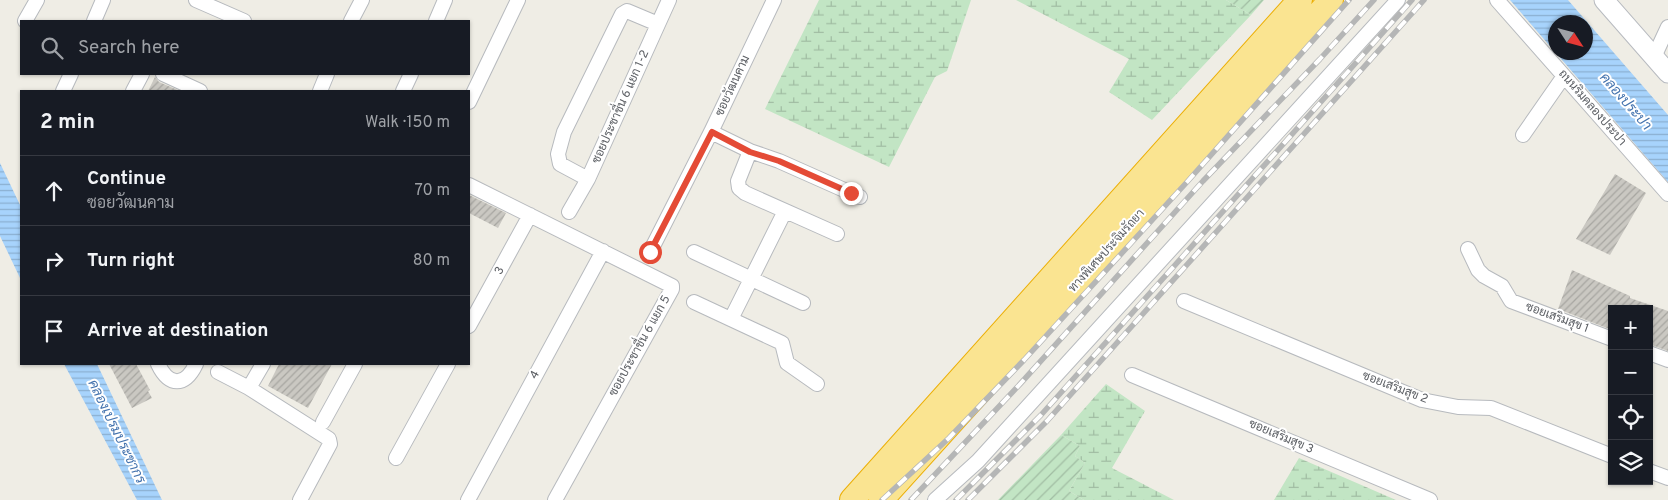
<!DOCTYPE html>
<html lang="en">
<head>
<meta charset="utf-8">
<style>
  body { margin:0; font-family:Overpass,Sarabun,sans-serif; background:#242831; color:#f1f3f6 }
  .controls { position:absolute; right:15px; bottom:15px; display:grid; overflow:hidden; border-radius:0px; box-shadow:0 1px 4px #0004 }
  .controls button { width:45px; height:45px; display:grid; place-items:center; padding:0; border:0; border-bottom:1px solid #363941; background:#171b24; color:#f1f3f6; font:25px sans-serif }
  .compass { position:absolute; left:1548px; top:15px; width:45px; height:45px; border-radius:50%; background:#171b24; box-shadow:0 1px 4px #0004; rotate:126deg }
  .stop { position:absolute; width:15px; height:15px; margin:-11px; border:4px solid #e44b36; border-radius:50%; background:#fff }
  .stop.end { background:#e44b36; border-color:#fff; box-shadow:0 1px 5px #0008 }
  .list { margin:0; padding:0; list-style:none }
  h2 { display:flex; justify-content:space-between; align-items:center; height:65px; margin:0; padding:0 20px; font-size:21px }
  h2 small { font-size:16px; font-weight:400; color:#9ea1a6 }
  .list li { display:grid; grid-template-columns:32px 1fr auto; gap:15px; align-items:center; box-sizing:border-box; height:70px; padding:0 20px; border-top:1px solid #363941 }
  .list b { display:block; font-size:19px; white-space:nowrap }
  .list p { margin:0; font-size:16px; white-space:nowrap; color:#9ea1a6 }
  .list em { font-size:16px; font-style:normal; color:#9ea1a6 }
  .icon { flex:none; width:28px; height:28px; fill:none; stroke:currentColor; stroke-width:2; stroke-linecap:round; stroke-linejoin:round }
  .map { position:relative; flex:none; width:1668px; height:500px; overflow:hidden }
  .search { position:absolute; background:#171b24; box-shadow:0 1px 4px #0004; left:20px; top:20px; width:450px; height:55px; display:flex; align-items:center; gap:12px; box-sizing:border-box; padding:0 18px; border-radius:0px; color:#9ea1a6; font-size:19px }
  .panel { position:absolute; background:#171b24; box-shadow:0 1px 4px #0004; left:20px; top:90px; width:450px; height:275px; border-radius:0px }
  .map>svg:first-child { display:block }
  .wetland { fill:url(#wetland-marsh) }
  .garden { fill:url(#garden-furrows) }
  .water { fill:url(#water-rules); fill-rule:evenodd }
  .building { fill:url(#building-hatch) }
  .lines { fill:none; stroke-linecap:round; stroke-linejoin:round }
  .street-casing { stroke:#b7babe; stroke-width:16 }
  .secondary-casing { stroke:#b8bbc0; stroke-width:21 }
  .highway-casing { stroke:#ecaf07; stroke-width:26 }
  .street { stroke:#fff; stroke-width:14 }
  .secondary { stroke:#fff; stroke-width:19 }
  .highway { stroke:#fae491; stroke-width:24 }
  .rail-casing { stroke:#b5b6b6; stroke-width:5.5 }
  .rail { stroke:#fff; stroke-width:4; stroke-dasharray:11; stroke-linecap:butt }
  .route { stroke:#e44b36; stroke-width:6 }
  .labels { text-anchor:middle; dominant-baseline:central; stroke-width:4; stroke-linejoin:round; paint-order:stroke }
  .street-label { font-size:12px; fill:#5d6065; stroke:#fff }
  .water-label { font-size:14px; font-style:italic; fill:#4473ae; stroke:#fff }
</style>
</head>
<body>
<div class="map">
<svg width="1668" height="500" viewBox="0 0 1668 500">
  <defs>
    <pattern id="wetland-marsh" width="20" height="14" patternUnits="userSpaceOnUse" patternTransform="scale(1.25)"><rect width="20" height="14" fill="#c2e5c4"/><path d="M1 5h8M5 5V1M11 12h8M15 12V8" fill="none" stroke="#a1bda3"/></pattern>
    <pattern id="garden-furrows" width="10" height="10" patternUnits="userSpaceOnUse" patternTransform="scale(1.25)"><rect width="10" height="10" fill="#c2e5c4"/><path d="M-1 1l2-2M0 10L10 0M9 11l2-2" fill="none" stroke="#a1bda3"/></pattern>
    <pattern id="water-rules" width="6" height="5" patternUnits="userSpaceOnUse" patternTransform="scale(1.25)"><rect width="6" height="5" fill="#a7d3fc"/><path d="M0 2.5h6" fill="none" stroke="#8bafd0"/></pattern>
    <pattern id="building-hatch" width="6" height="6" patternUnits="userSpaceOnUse" patternTransform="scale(1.25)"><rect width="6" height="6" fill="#cac8c2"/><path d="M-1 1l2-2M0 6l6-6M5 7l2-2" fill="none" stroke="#a7a6a1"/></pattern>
  </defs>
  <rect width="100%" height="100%" fill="#efede5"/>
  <path class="wetland" d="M819 0H971L947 71 935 77 889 167 765 109Z
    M1016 0H1226L1251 15 1152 120 1109 92 1129 59Z
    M1106 384 1145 411 1112 468 1174 500H1084L1069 491 1085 463 1075 456 1080 446 1061 435Z
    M1299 458 1396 500H1274Z"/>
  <path class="garden" d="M1226 0H1264L1251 15Z
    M1061 435 1080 446 1075 456 1085 463 1069 491 1084 500H998Z"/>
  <path class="water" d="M1510 0H1568L1668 115V182ZM1556 22H1586V52H1556Z
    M0 163 21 207V280L0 236Z
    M64 364H97L162 500H137Z"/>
  <path class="building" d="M155 77 159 82 180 91H148Z
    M1615 174 1646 193 1610 255 1576 239Z
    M469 195 506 213 498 228 469 213Z
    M1572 270 1630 296V298L1668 311V351L1649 344V309H1612V330L1558 309Z
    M109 364H136L150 390 148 391 152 398 132 408Z
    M279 364H332L308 408 268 386Z"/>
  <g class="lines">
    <g class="street-casing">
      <path id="street" d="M196 0 244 21
        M1497 0 1668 194
        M25 21 37 0
        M94 21 103 0
        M351 21 362 0
        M436 21 445 0
        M1654 57 1668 27
        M163 74 200 91
        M63 91 71 74
        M133 91 142 74
        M320 91 327 74
        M403 91 411 74
        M469 102 518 0
        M711 132 750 151 738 181 739 188 745 193 837 234
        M1523 135 1564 76
        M750 151 779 161 860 197
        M588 179 560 164 558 154 564 132 622 14 627 11 658 24
        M469 185 672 286V289L555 500
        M569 212 588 179 669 0
        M1468 249 1478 270 1484 276 1502 286 1511 301 1612 339
        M650 252 711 132 774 0
        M694 252 803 303
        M1184 301 1422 400 1458 407 1491 408 1612 456
        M694 302 782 343 787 363 817 384
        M731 319 785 211
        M469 326 530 215
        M1649 353 1668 360
        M158 364C169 387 185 387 196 364
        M218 372 249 388 329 439 330 444 300 500
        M1132 375 1430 500
        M249 388 263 364
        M323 422 355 364
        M396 458 448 364
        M1649 471 1668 478
        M468 500 603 251
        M935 500 978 461 1398 0"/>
    </g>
    <g class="secondary-casing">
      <path id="secondary" d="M1604 0 1668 73"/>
    </g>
    <g class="highway-casing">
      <path id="highway" d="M852 500 1300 0
        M881 500 1194 154 1331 0"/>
    </g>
    <use href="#street" class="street"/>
    <use href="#secondary" class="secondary"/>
    <use href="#highway" class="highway"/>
    <g class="rail-casing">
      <path id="rail" d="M882 500 949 438 1024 360 1187 182 1349 0
        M911 500 1021 383 1203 181 1320 59 1374 0
        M956 500 1041 415 1412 0
        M968 500 1047 421 1424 0"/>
    </g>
    <use href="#rail" class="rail"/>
  </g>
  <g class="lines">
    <path class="route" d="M650 252 712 132 750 152 779 161 851 193"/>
  </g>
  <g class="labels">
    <g class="street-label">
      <text transform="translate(733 86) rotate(-65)">ซอยวัฒนคาม</text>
      <text transform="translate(621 107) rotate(-66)">ซอยประชาชื่น 6 แยก 1-2</text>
      <text transform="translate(1592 108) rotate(49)">ถนนริมคลองประปา</text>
      <text transform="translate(1107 251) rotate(-48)">ทางพิเศษประจิมรัถยา</text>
      <text transform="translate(500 271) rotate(-61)">3</text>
      <text transform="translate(1557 318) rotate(20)">ซอยเสริมสุข 1</text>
      <text transform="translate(640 346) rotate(-61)">ซอยประชาชื่น 6 แยก 5</text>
      <text transform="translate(535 375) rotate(-62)">4</text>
      <text transform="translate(1395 388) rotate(21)">ซอยเสริมสุข 2</text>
      <text transform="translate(1281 437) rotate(23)">ซอยเสริมสุข 3</text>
    </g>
    <g class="water-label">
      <text transform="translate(1625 102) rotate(49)">คลองประปา</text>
      <text transform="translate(116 432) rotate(64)">คลองเปรมประชากร</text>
    </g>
  </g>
</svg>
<div class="controls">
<button>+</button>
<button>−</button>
<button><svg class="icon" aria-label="locate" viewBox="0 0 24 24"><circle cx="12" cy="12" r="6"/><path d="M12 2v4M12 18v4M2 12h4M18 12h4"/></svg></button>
<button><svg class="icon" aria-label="layers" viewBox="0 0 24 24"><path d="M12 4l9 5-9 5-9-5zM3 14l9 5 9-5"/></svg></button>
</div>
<svg class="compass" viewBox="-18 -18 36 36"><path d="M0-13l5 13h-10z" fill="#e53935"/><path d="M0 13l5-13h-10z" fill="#9ea1a6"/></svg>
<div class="stop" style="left:650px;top:252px"></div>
<div class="stop end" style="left:851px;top:193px"></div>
<div class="search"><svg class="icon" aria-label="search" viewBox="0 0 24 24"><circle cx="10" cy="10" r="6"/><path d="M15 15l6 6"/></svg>Search here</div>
<section class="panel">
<h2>2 min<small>Walk · 150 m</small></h2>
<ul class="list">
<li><svg class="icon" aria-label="ahead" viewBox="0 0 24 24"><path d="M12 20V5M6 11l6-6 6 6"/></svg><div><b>Continue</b><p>ซอยวัฒนคาม</p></div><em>70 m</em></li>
<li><svg class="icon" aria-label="right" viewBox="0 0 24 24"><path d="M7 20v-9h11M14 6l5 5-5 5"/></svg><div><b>Turn right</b></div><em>80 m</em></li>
<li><svg class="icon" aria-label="arrive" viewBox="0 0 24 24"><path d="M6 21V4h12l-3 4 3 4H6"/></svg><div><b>Arrive at destination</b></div></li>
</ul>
</section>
</div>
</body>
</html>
